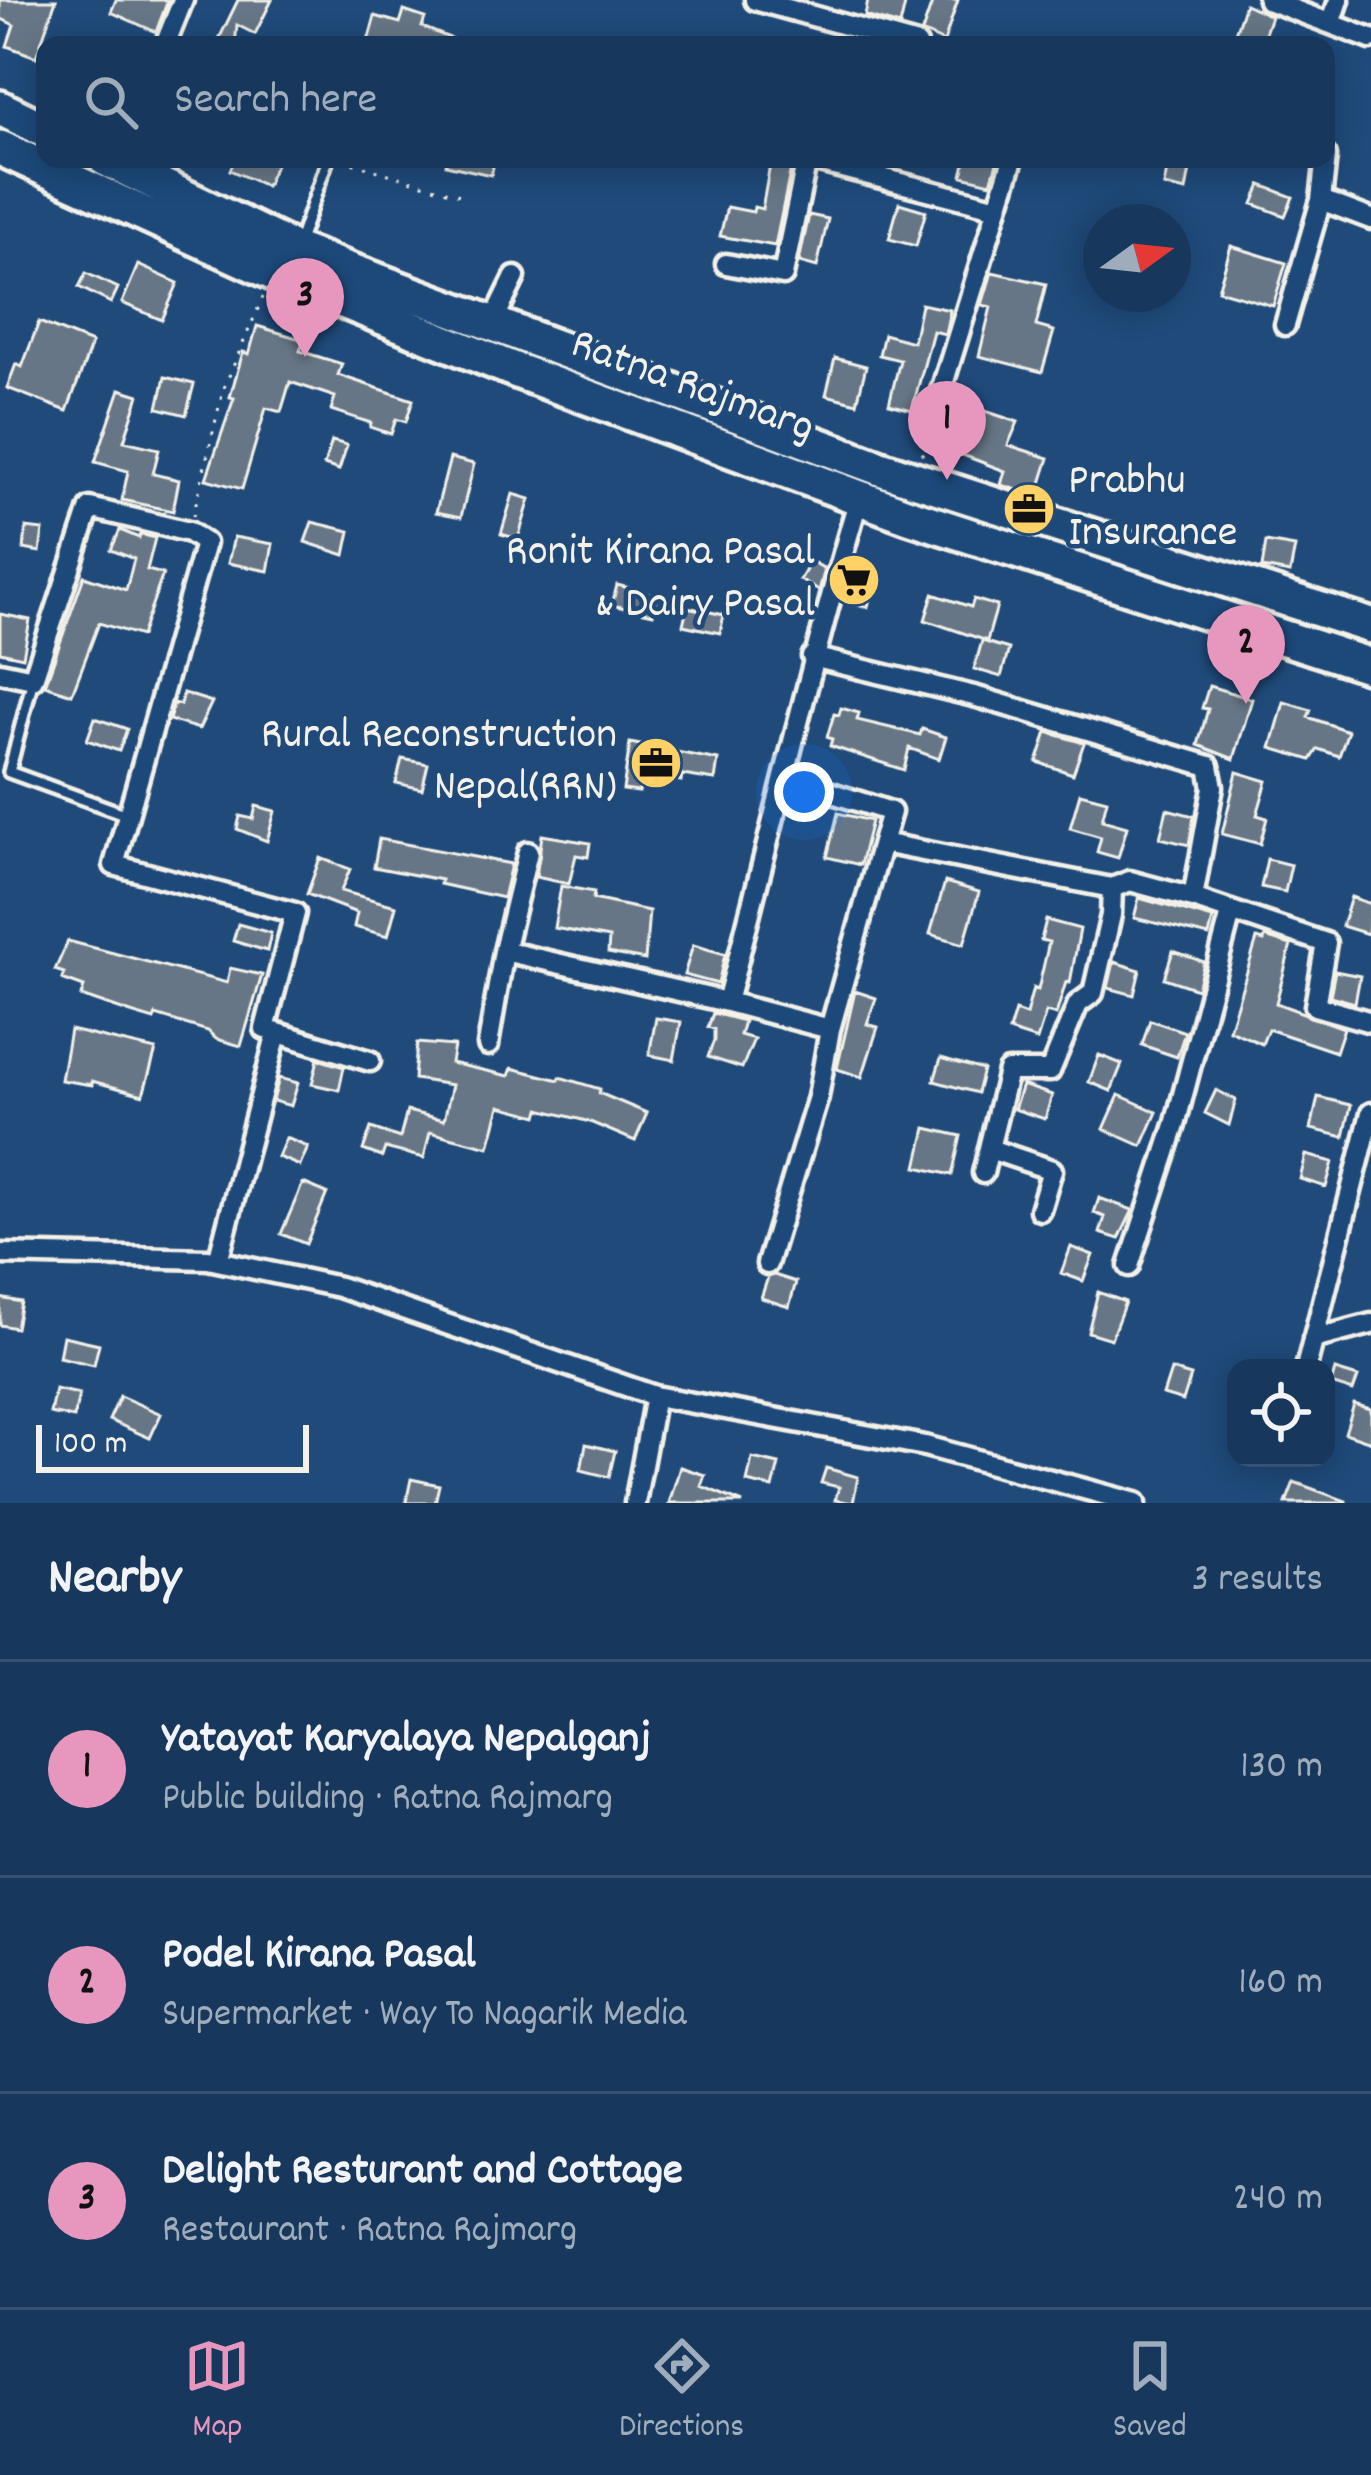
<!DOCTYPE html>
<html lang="en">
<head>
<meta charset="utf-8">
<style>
  body { margin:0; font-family:Dekko,sans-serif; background:#244365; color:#f1f3f6 }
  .controls { position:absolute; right:36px; bottom:36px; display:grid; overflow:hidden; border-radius:24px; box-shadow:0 6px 30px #0003 }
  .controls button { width:108px; height:108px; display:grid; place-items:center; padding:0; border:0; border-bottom:3px solid #365272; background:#17385c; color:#f1f3f6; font:60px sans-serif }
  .compass { position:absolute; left:1083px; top:204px; width:108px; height:108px; border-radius:50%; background:#17385c; box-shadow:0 6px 30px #0003; rotate:75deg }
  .scale { position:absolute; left:36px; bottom:30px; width:273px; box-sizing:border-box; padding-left:12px; border:6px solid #f4f1e8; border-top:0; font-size:33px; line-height:42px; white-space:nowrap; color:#f4f1e8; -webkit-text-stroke:9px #1f4a7a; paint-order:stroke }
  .you { position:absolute; left:804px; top:792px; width:42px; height:42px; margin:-30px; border:9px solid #fff; border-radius:50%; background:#1a73e8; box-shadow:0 0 0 18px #1a73e833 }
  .badge { display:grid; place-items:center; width:78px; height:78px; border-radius:50%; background:#e797bd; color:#111; font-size:39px; font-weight:700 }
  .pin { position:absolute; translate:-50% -99px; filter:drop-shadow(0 3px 6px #0008) }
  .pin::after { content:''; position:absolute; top:63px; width:42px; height:36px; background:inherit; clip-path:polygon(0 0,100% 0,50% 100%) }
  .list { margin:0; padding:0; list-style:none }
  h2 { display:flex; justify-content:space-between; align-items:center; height:156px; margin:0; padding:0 48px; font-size:51px }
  h2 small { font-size:39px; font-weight:400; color:#9eacbb }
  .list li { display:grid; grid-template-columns:78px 1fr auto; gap:36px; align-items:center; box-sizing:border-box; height:216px; padding:0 48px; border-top:3px solid #365272 }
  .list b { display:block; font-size:45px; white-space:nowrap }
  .list p { margin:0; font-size:39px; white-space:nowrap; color:#9eacbb }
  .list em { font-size:39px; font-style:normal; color:#9eacbb }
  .icon { flex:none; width:66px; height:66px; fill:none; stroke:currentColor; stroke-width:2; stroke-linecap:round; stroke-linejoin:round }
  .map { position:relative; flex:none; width:1371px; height:1503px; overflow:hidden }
  .search { position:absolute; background:#17385c; box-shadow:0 6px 30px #0003; left:36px; right:36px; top:36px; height:132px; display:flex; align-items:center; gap:30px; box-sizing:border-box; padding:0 42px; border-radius:24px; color:#9eacbb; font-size:45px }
  .sheet { height:804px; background:#17385c }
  nav { display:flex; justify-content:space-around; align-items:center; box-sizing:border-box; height:168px; border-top:3px solid #365272; background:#17385c; font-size:33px; color:#9eacbb }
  nav a { display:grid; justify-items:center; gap:6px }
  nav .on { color:#e797bd }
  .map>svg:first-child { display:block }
  .building { fill:#667686; stroke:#f4f1e8; stroke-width:3 }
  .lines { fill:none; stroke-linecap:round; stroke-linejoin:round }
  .service-casing { stroke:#f4f1e8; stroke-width:18 }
  .minor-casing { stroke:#f4f1e8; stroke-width:27 }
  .trunk-casing { stroke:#f4f1e8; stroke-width:42 }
  .path { stroke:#f4f1e8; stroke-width:3; stroke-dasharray:3 9; stroke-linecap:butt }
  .service { stroke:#1f4a7a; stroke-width:9 }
  .minor { stroke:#1f4a7a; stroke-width:18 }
  .trunk { stroke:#1f4a7a; stroke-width:33 }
  .labels { text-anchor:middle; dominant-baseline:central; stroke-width:9; stroke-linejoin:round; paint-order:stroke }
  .street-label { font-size:45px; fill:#f4f1e8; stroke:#1f4a7a }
  .poi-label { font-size:45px; fill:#f4f1e8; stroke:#1f4a7a; text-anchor:end }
</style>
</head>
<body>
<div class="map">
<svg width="1371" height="1503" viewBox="0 0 1371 1503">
  <rect width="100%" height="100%" fill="#1f4a7a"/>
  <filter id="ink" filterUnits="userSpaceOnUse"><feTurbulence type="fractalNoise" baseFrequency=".00833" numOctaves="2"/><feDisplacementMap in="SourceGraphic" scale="24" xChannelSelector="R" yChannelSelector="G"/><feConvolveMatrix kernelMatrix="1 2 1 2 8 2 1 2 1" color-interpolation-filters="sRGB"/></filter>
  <g filter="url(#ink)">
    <path class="building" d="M0 0H56L36 57 7 46 14 25 0 18Z
      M116 0H168L156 32 111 12Z
      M238 0H272L255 34 237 25 235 45H216Z
      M868 0H906L900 26 865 16Z
      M933 0H958L944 42 922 32Z
      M1245 4 1271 16 1261 45H1231Z
      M404 11 425 18 422 27 467 45H367L375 16 400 23Z
      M235 159H278L266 186 230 170Z
      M447 159H495L491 175 446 165Z
      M966 159H998L991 183 962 176Z
      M1169 159H1192L1186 191 1164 186Z
      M770 165 791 168 775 246 720 236 727 207 753 212 754 207 762 209Z
      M1261 185 1293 197 1285 216 1253 204Z
      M899 203 926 211 916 246 889 239Z
      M809 215 828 219 817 267 799 262Z
      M1231 246 1286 263 1273 306 1218 290Z
      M138 265 178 283 162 320 122 303Z
      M992 272 1046 284 1036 326 1054 331 1042 372 979 356 991 307 982 305Z
      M86 273 118 288 111 303 79 287Z
      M921 304 950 310 945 334 933 331 912 410 889 404 900 360 879 355 884 334 913 342Z
      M39 322 92 343 67 411 7 388 16 364 22 367Z
      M257 326 304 340 300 351 342 364 338 375 413 400 406 422 396 419 391 434 370 427 371 423 331 410 335 397 290 382 281 412 266 408 242 489 206 479 234 398 230 397 243 352 249 354Z
      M835 358 866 366 857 403 826 395Z
      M165 377 194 384 186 415 158 408Z
      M120 389 139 395 124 441 159 449 153 474 179 480 173 511 122 500 128 471 95 462Z
      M976 408 1018 422 1008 445 1049 458 1037 496 1001 485 1005 471 960 454Z
      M332 441 347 445 339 470 324 465Z
      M450 458 474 464 461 517 436 512Z
      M513 494 530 499 518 539 501 534Z
      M312 522 350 531 345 555 305 542Z
      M26 528 43 530 40 552 24 549Z
      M120 530 139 538 140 534 155 538 147 570 163 574 141 636 99 623 72 694 45 685 84 576 126 590 134 559 111 550Z
      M234 537 273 544 268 571 228 563Z
      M1266 542 1295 547 1290 573 1262 568Z
      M811 561 825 569 819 591 800 580Z
      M852 571 875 576 868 607 844 602Z
      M617 585 657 595 653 614 612 605Z
      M933 594 971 607 974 599 997 606 987 641 925 620Z
      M687 607 724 615 720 633 683 625Z
      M0 614 30 620 23 657 0 652Z
      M982 641 1009 649 1001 677 974 669Z
      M1209 686 1252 699 1234 759 1198 745 1208 709 1202 708Z
      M183 693 212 702 199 729 169 720 174 703 180 705Z
      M1284 702 1311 710 1308 717 1348 731 1339 756 1318 749 1311 760 1271 748Z
      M841 708 859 713 857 720 920 735 922 729 946 737 939 759 909 748 904 770 830 746 832 739 827 737 834 714 839 715Z
      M95 718 127 729 119 751 87 740Z
      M1047 732 1084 743 1073 774 1037 762Z
      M630 743 718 760 715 780 682 775 681 781 642 774 639 792 623 790Z
      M402 759 428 764 422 789 396 783Z
      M1237 772 1267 781 1257 815 1267 818 1260 844 1222 834Z
      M1080 793 1107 800 1102 820 1127 827 1118 858 1097 852 1101 837 1070 828Z
      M256 806 275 811 267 841 237 829 240 816 253 819Z
      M1167 809 1194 816 1189 845 1160 838Z
      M838 813 871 821 860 865 827 857Z
      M542 835 590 843 588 857 576 855 569 884 536 877Z
      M379 839 511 864 503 898 440 884 441 880 374 867Z
      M320 858 350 869 341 891 396 906 388 936 354 927 357 913 307 894Z
      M1267 859 1291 865 1285 892 1261 887Z
      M945 882 979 892 964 944 930 934Z
      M561 886 594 892 593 899 649 911 645 960 608 953 609 938 554 928Z
      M1351 897 1371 904 1368 934 1342 926Z
      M1139 898 1213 919 1209 936 1134 918Z
      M1046 920 1080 929 1070 983 1066 982 1056 1015 1046 1012 1037 1040 1009 1031 1015 1011 1026 1015 1033 988 1038 990 1049 942 1041 940Z
      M238 924 271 933 267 951 233 941Z
      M1265 937 1291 945 1276 1003 1344 1028 1336 1052 1268 1029 1262 1044 1229 1030 1257 939 1264 941Z
      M68 941 227 983 230 968 262 975 241 1046 216 1039 208 1031 156 1015 154 1020 131 1013 81 996 84 987 62 979 64 973 55 970Z
      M693 945 725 954 718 984 684 975Z
      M1173 951 1204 962 1197 989 1164 978Z
      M1114 962 1140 970 1134 995 1108 988Z
      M1335 971 1360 976 1355 1003 1330 996Z
      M855 991 876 998 867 1024 878 1027 862 1077 837 1069Z
      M713 1013 744 1021 740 1035 754 1039 742 1068 708 1057 714 1040V1029L708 1027Z
      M656 1018 681 1022 674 1060 649 1055Z
      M1150 1020 1185 1032 1177 1057 1142 1045Z
      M70 1030 156 1050 143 1095 92 1081V1085L61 1080Z
      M417 1043 454 1046 451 1063 509 1076 512 1068 559 1080 560 1077 600 1089 599 1093 647 1113 635 1141 590 1122 540 1109 538 1116 500 1106 489 1147 430 1132 424 1158 385 1148 382 1157 363 1150 371 1128 400 1138 407 1111 444 1120 452 1085 414 1079Z
      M1099 1055 1122 1064 1111 1091 1089 1082Z
      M941 1058 983 1070 977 1093 934 1081Z
      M318 1059 344 1067 339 1090 312 1084Z
      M279 1078 298 1083 291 1106 273 1101Z
      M1022 1085 1052 1095 1045 1119 1014 1109Z
      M1216 1090 1236 1100 1229 1125 1205 1113Z
      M1119 1095 1157 1112 1142 1146 1104 1129Z
      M1318 1097 1351 1105 1344 1137 1311 1129Z
      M926 1128 961 1136 952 1175 917 1167Z
      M286 1138 308 1147 300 1166 278 1157Z
      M1306 1155 1333 1162 1326 1187 1300 1179Z
      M303 1183 327 1193 306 1244 281 1234Z
      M1099 1198 1133 1210 1119 1239 1100 1233 1105 1217 1094 1213Z
      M1071 1247 1093 1255 1083 1281 1061 1273Z
      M774 1275 796 1282 789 1307 761 1298 768 1277Z
      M1098 1292 1125 1302 1111 1339 1088 1332Z
      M0 1298 21 1302 16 1328 0 1325Z
      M63 1336 99 1344 94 1365 59 1357Z
      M1171 1370 1191 1376 1183 1401 1163 1395Z
      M1335 1370 1358 1377 1353 1391 1331 1384Z
      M55 1389 79 1394 74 1418 50 1413Z
      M120 1396 161 1414 150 1438 109 1420Z
      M1354 1404 1371 1409V1442L1345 1433Z
      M586 1444 615 1451 609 1477 581 1470Z
      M752 1458 779 1464 773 1488 747 1482Z
      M680 1467 705 1475 701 1486 743 1503H669Z
      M826 1468 858 1477 853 1503 835 1500 839 1487 821 1483Z
      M411 1479 439 1485 435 1503H406Z
      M1294 1482 1346 1501V1503H1286Z"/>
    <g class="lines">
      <g class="service-casing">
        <path id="service" d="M298 244 328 159
          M33 679 9 772 127 815"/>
      </g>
      <g class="minor-casing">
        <path id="minor" d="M755 0 917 45
          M1268 0 1371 39
          M1331 24 1339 0
          M165 45 183 0
          M1326 156 1321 200 1371 219
          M807 159 998 208
          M726 264 783 275 807 159
          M493 322 515 277
          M1285 325 1321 200
          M935 410 1013 159
          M812 657 974 696 1209 766 1213 787 1193 898 1326 943 1315 1006 1371 1022
          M0 672 33 679 90 508 189 532 205 543 114 865 295 913 265 1029 370 1061
          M786 778 891 812 882 843 1112 888 1130 881 1193 898
          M504 951 528 852
          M727 1002 830 1029
          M488 1045 504 951 727 1002C771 834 810 664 859 498
          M990 1149 1052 1170 1040 1210
          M983 1173 1008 1071H1050L1078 1004 1093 993 1111 915 1112 888
          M0 1254 208 1259 339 1287 655 1396 925 1446 1136 1503
          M218 1261 277 1033
          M767 1264 818 1097 830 1029 882 843
          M1129 1266 1175 1125 1231 913
          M1313 1339 1371 1324
          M1306 1368 1371 1113
          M635 1503 655 1396"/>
      </g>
      <g class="trunk-casing">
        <path id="trunk" d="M0 108 45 130
          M0 148 273 273 517 371 909 516 1371 666
          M106 159 295 250 880 468 1371 626"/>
      </g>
      <path class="path" d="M341 160 460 195
        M922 455 929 429
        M193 516 223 390 263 297"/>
      <use href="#service" class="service"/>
      <use href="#minor" class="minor"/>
      <use href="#trunk" class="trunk"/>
    </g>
  </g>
  <defs>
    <g id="office-disc" transform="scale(2.7)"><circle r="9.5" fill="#ffd166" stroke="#1f4a7a"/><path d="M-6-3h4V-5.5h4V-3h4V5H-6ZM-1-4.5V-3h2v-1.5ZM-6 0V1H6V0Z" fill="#111"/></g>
    <g id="supermarket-disc" transform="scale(2.7)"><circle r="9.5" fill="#ffd166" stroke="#1f4a7a"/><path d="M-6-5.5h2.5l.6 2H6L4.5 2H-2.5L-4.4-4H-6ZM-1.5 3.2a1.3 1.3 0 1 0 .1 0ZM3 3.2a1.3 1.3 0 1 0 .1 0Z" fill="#111"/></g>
  </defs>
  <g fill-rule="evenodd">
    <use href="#office-disc" x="1029" y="509"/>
    <use href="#supermarket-disc" x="854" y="580"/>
    <use href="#office-disc" x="656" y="763"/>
  </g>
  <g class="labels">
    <g class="street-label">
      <text transform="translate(692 388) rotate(20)">Ratna Rajmarg</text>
    </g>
    <g class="poi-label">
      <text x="1068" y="483" text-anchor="start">Prabhu<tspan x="1068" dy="52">Insurance</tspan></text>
      <text x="815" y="554">Ronit Kirana Pasal<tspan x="815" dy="52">&amp; Dairy Pasal</tspan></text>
      <text x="617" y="737">Rural Reconstruction<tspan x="617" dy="52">Nepal(RRN)</tspan></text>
    </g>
  </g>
</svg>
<div class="controls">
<button><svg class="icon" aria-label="locate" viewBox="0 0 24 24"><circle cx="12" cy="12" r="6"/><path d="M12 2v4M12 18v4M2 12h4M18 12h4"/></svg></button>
</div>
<svg class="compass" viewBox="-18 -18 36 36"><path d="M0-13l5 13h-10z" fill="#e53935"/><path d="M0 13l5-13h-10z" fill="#9eacbb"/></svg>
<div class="scale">100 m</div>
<div class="you"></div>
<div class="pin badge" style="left:947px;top:480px">1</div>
<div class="pin badge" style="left:1246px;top:704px">2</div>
<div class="pin badge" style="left:305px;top:357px">3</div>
<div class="search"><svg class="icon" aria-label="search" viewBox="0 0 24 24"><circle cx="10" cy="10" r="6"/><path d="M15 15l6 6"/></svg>Search here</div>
</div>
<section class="sheet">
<h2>Nearby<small>3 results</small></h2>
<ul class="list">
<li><span class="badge">1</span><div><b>Yatayat Karyalaya Nepalganj</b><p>Public building · Ratna Rajmarg</p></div><em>130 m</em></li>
<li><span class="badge">2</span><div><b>Podel Kirana Pasal</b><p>Supermarket · Way To Nagarik Media</p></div><em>160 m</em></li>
<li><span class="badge">3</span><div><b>Delight Resturant and Cottage</b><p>Restaurant · Ratna Rajmarg</p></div><em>240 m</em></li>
</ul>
</section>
<nav>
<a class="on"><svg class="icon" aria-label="map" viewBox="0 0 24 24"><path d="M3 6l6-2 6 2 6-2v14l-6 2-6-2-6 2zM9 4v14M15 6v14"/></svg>Map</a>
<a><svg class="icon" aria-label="directions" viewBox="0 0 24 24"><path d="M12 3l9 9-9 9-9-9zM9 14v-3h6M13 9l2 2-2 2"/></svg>Directions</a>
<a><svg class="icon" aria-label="saved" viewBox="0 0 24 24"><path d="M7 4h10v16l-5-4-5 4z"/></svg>Saved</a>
</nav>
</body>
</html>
